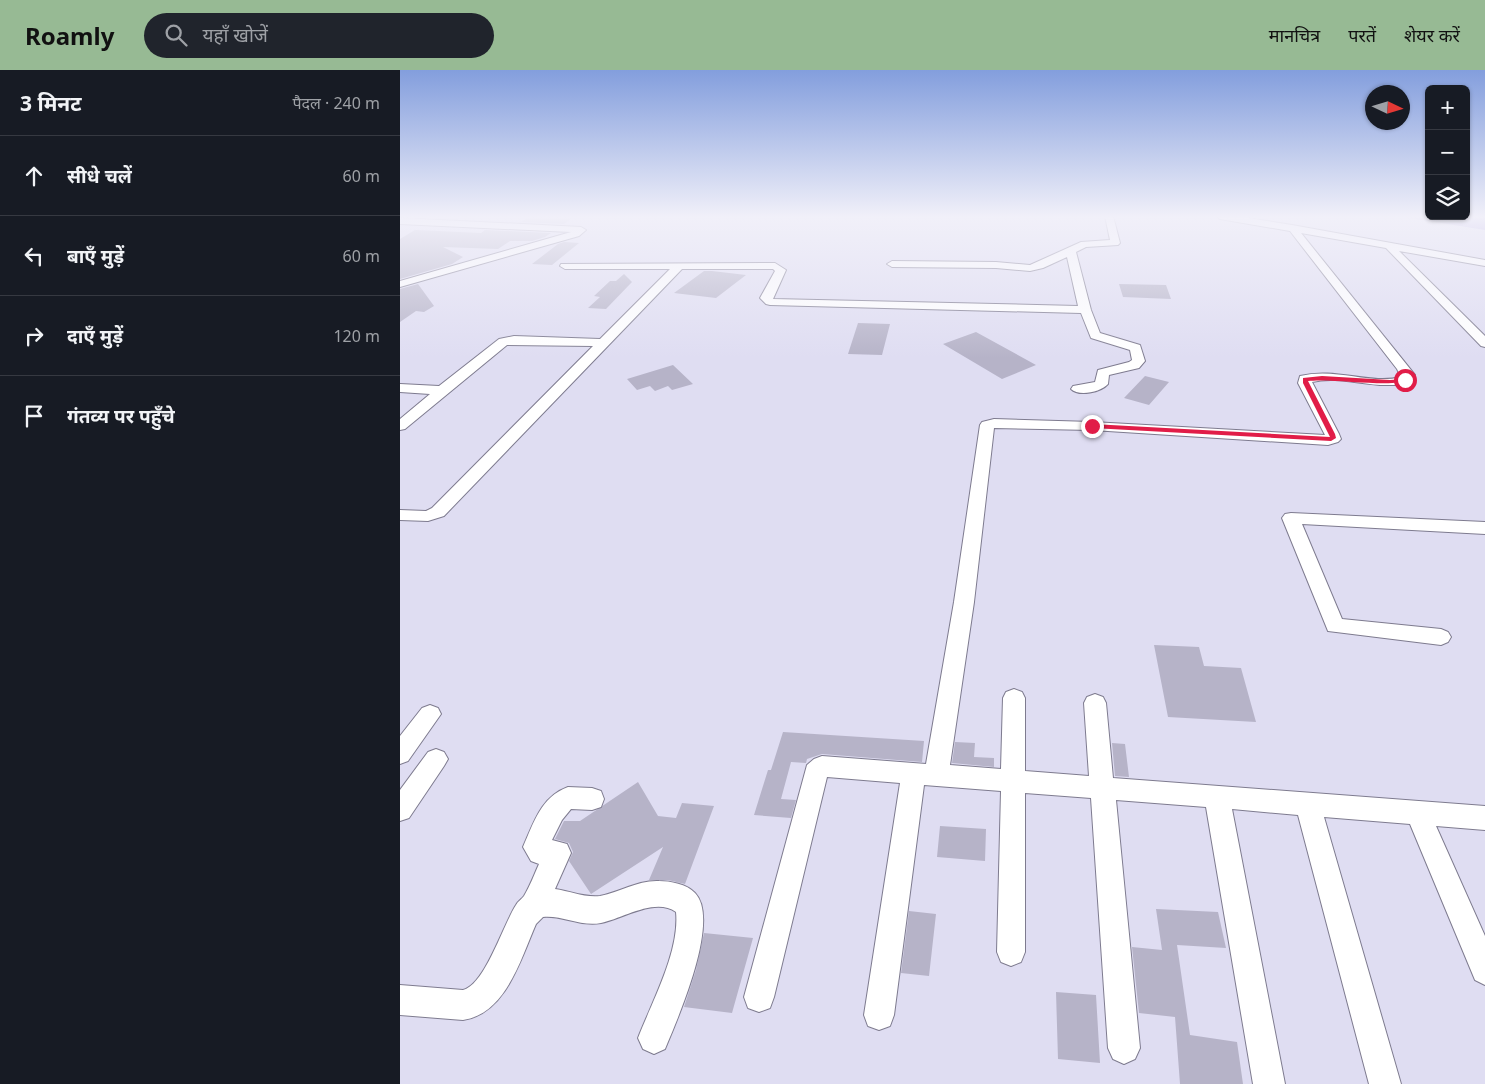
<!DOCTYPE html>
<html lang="hi">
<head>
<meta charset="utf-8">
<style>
  body { margin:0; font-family:"Noto Sans","Noto Sans Devanagari",sans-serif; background:#20242c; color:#f1f3f6 }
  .controls { position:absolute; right:15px; top:15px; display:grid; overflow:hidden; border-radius:8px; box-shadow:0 1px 4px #0004 }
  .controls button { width:45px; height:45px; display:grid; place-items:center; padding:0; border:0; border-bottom:1px solid #363941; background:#171b24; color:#f1f3f6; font:25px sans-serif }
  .compass { position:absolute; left:965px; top:15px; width:45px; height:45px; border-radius:50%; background:#171b24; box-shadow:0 1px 4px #0004; rotate:94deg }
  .stop { position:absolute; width:15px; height:15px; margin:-11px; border:4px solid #e11d48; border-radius:50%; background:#fff }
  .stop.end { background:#e11d48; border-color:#fff; box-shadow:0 1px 5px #0008 }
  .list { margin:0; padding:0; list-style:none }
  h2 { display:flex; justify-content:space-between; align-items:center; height:65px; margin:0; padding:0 20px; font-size:21px }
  h2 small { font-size:16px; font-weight:400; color:#9ea1a6 }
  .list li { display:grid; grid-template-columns:32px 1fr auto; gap:15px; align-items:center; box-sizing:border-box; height:80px; padding:0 20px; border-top:1px solid #363941 }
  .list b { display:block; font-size:19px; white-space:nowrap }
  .list em { font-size:16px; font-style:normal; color:#9ea1a6 }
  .icon { flex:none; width:28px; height:28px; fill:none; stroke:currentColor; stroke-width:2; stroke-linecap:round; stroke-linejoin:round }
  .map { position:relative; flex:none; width:1085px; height:1014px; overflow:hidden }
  header { display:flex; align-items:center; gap:30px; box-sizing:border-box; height:70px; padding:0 25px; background:#97ba94; color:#111 }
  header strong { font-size:24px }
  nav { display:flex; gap:28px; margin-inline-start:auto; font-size:18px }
  .search { width:350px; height:45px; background:#20242c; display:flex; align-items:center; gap:12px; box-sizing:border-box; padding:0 18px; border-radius:28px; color:#9ea1a6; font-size:19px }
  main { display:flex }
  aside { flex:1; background:#171b24 }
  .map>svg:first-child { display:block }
  .forest { fill:#9c8ede }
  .building { fill:#b6b3c8 }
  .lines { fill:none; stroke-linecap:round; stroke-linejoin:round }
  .street-casing { stroke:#7e7b8f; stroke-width:2 }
  .street { fill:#fff; fill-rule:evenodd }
  .route { fill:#e11d48 }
</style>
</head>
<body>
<header>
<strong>Roamly</strong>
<div class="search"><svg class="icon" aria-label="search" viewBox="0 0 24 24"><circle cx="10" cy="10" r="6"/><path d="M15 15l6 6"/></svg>यहाँ खोजें</div>
<nav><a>मानचित्र</a><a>परतें</a><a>शेयर करें</a></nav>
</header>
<main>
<aside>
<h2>3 मिनट<small>पैदल · 240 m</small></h2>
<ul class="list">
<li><svg class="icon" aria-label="ahead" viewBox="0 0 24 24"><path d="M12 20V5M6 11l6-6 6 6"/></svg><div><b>सीधे चलें</b></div><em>60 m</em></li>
<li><svg class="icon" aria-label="left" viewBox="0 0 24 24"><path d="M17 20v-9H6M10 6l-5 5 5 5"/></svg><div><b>बाएँ मुड़ें</b></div><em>60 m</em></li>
<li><svg class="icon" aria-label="right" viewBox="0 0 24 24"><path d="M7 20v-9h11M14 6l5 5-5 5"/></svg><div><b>दाएँ मुड़ें</b></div><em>120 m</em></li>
<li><svg class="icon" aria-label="arrive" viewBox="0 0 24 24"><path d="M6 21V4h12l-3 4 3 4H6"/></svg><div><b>गंतव्य पर पहुँचे</b></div></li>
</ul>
</aside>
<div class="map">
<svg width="1085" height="1014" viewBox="0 0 1085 1014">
  <rect width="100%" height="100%" fill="#dfddf2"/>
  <path class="forest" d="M998 146H1085V160Z"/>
  <path class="building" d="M130 146H175L164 154 121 152Z
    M15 160 81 163 85 160 151 163 145 167 132 171H110L98 179 43 177 63 187 52 194 0 209V169Z
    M164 172 179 173 152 195 132 194 158 174Z
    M304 201H312L346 205 316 228 274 223Z
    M224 204 232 212 206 239 188 238 200 227 194 226 210 211H216Z
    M18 214 34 236 24 242 16 241 0 252V219Z
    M719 214 766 215 771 229 723 227Z
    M458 253 490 254 482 285 448 284Z
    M576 262 636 295 602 309 543 274Z
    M273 295 293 314 272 320 268 316 255 321 250 316 237 320 227 309Z
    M745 306 769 312 749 335 724 328Z
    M754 575 799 577 804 596 841 598 856 652 768 647Z
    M383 662 524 671 522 692 422 684 407 689 406 693 391 692 381 729 396 730 391 748 354 745 368 700H371Z
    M555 672 575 673 574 687 594 688V697L552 693Z
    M712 673 725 674 729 707 715 706Z
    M238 712 258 746 276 748 282 733 314 736 285 814 268 810H249L263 777 191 824 169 791 173 782 169 773 155 769 164 751H180Z
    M540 756 586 759 585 791 537 787Z
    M756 839 818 842 826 878 777 875 790 965 837 972 843 1014H780L775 947 739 943 732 877 762 880Z
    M509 841 536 844 529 906 501 903Z
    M304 863 353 868 332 943 284 937 296 900Z
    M656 922 696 925 700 993 658 989Z"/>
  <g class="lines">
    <g class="street-casing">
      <path id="street" d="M705 146H713L720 173 718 175 686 177 676 182 691 240 700 263 740 275 745 291 739 298 709 305 708 314C701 322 679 327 671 319L673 316 695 312 698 300 729 292 732 290 730 280 691 268 681 243 370 235 366 234 360 228 375 201 373 199H282L44 446 28 451 0 450V440L26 441 32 438 193 276 107 275 5 359 0 360V349L30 324 0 322V314L39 316 99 269 114 266 200 269 270 199H165L160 196 161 194 375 193 386 200 373 229 678 236 667 187 643 198 630 201 596 198 492 197 487 194 492 191 596 192 630 195 681 172 710 170Z
        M816 146H835L892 155 1085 190V196L999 181 1085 266V277L1081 276 986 178 901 163 1015 305 1013 312C976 322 944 304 912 312L939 364 941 369 938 372 928 375 692 360 594 358 574 532 550 695 601 699 603 628 606 622 614 619 622 622 625 628V701L689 706 684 633 687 627 695 624 703 627 706 633 713 708 1085 736V760L1036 756 1085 866V915L1075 910 1010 754 924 747 1001 1014H969L898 745 832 739 885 1014H853L806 737 716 730 740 978 735 989 724 994 713 989 708 978 691 728 625 723V882L621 892 611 896 601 892 597 882 601 721 524 715 494 945 490 956 479 960 468 956 464 945 500 713 427 707 374 927 370 938 359 942 348 938 344 927 407 695 414 689 422 686 526 694 554 532 580 355 582 352 594 349 692 352 925 365 898 313 900 306C936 297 970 315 1001 307L997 299 890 161 820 149Z
        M0 148 181 157 186 160 179 166 0 217V211L171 162 0 154Z
        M891 443 1085 452V464L902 454 942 549 1041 559 1048 562 1051 567 1048 572 1041 575 928 561 882 448 885 444Z
        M30 635 38 638 41 644 8 691 0 694V666L22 638Z
        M36 679 44 682 48 689 44 696 9 748 0 751V720L28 682Z
        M168 717 192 718 201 721 204 729 201 737 192 740 171 739 162 750 152 770 167 774 171 783 155 819C170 821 185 828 200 826 221 822 238 810 259 811 270 811 287 814 295 823 321 850 278 948 265 979L254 984 243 979 238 968C252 932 280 881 276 842 255 827 222 849 201 853 181 857 162 845 143 847L136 854C121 888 106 944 63 950L0 945V915L63 920C85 915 104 853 116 835 118 831 122 829 124 826 130 816 134 805 139 794L131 791 123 777C134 752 141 727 168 717Z"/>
    </g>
    <use href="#street" class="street"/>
  </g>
  <linearGradient id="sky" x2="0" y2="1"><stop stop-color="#839edd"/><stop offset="0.51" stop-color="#f1f0f9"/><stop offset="1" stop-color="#f1f0f9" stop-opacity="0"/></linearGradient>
  <rect width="1085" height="288" fill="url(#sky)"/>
  <path class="route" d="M922 306 990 310 1005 309 1008 310C994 318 931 308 908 311L935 364 936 368 931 371 692 358 689 356 692 354 930 367 903 313V308Z"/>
</svg>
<div class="controls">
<button>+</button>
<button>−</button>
<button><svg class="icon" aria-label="layers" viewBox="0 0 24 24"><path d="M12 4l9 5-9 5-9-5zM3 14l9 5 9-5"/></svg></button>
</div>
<svg class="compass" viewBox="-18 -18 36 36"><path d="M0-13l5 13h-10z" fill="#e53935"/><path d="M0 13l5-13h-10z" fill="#9ea1a6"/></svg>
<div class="stop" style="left:1005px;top:310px"></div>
<div class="stop end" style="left:692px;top:356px"></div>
</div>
</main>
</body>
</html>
